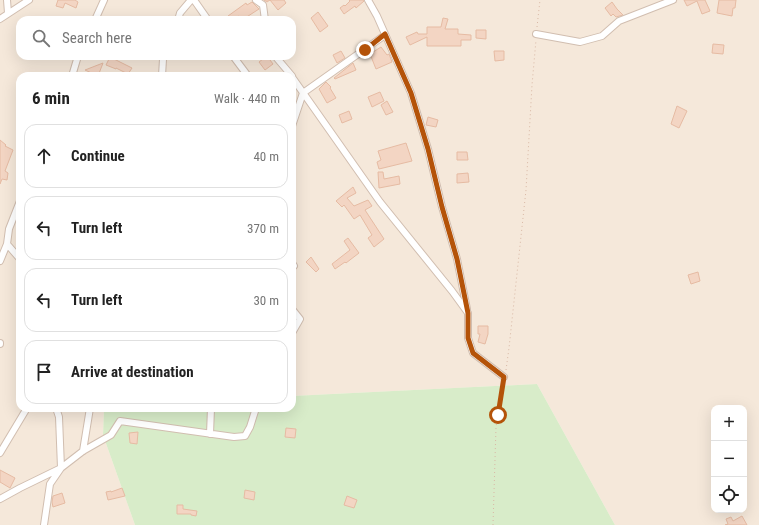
<!DOCTYPE html>
<html lang="en">
<head>
<meta charset="utf-8">
<style>
  body { margin:0; font-family:"Roboto Condensed",sans-serif; background:#f6f6f6; color:#222 }
  .controls { position:absolute; right:12px; bottom:12px; display:grid; overflow:hidden; border-radius:8px; box-shadow:0 4px 16px #0002 }
  .controls button { width:36px; height:36px; display:grid; place-items:center; padding:0; border:0; border-bottom:1px solid #e0e0e0; background:#fff; color:#222; font:20px sans-serif }
  .stop { position:absolute; width:12px; height:12px; margin:-9px; border:3px solid #b45309; border-radius:50%; background:#fff }
  .stop.end { background:#b45309; border-color:#fff; box-shadow:0 1px 4px #0008 }
  .list { margin:0; padding:0; list-style:none }
  h2 { display:flex; justify-content:space-between; align-items:center; height:52px; margin:0; padding:0 16px; font-size:17px }
  h2 small { font-size:13px; font-weight:400; color:#767676 }
  .list li { display:grid; grid-template-columns:26px 1fr auto; gap:12px; align-items:center; box-sizing:border-box; height:64px; margin:0 8px 8px; padding:0 8px; border:1px solid #e0e0e0; border-radius:12px }
  .list b { display:block; font-size:15px; white-space:nowrap }
  .list em { font-size:13px; font-style:normal; color:#767676 }
  .icon { flex:none; width:22px; height:22px; fill:none; stroke:currentColor; stroke-width:2; stroke-linecap:round; stroke-linejoin:round }
  .map { position:relative; flex:none; width:759px; height:525px; overflow:hidden }
  .search { position:absolute; background:#fff; box-shadow:0 4px 16px #0002; left:16px; top:16px; width:280px; height:44px; display:flex; align-items:center; gap:10px; box-sizing:border-box; padding:0 14px; border-radius:12px; color:#767676; font-size:15px }
  .panel { position:absolute; background:#fff; box-shadow:0 4px 16px #0002; left:16px; top:72px; width:280px; height:340px; border-radius:12px }
  .map>svg:first-child { display:block }
  .residential { fill:#f5e8da; fill-rule:evenodd }
  .green { fill:#d8ecc9 }
  .building { fill:#f3d5c3; stroke:#e6bba3 }
  .lines { fill:none; stroke-linecap:round; stroke-linejoin:round }
  .minor-casing { stroke:#d1beb0; stroke-width:8 }
  .path { stroke:#d9b8a5; stroke-width:1; stroke-dasharray:1 3; stroke-linecap:butt }
  .minor { stroke:#fff; stroke-width:6 }
  .route { stroke:#b45309; stroke-width:5 }
</style>
</head>
<body>
<div class="map">
<svg width="759" height="525" viewBox="0 0 759 525">
  <rect width="100%" height="100%" fill="#fdf6ec"/>
  <path class="residential" d="M0 0H759V525H615L537 384 292 396V76H20V408H104L103 435 135 525H0ZM20 20H292V56H20ZM714 408H744V510H714Z"/>
  <path class="green" d="M537 384 615 525H135L103 435 104 408H292V396Z"/>
  <path class="building" d="M58 0H75L78 2 76 8 65 3 63 8 56 6Z
    M264 0H284L286 3 278 10 270 0 267 2Z
    M349 0H364V1L356 8 355 6 344 14 340 8 344 5 345 6 350 1Z
    M684 0H705L710 11 702 14 697 1 687 6Z
    M719 0H736L735 8H733L732 16 717 13Z
    M252 2 259 9 242 20 239 16 233 20H231L228 16 246 3 247 5Z
    M612 2 617 9 623 15 616 17 613 14 611 16 605 8Z
    M318 12 328 26 320 32 311 18Z
    M443 18 448 19 445 29H458V34L471 35V40H461V46H427V37L410 45 406 37 417 32 418 34H427V27H441Z
    M476 30H486V39L476 38Z
    M713 44 724 45 723 54 712 53Z
    M381 47 387 55 389 54 392 62 376 69 370 54Z
    M341 51 345 58 337 63 333 55Z
    M494 51H504V60L495 61Z
    M267 56 273 64 265 70 259 62Z
    M110 57 132 68 128 74 116 68V69L106 65Z
    M103 63 98 76 85 70Z
    M353 63 356 70 335 79 334 78Z
    M326 82 331 87 330 88 336 98 327 103 319 89Z
    M380 92 384 101 372 107 368 97Z
    M387 101 393 112 386 115 381 105Z
    M677 106 687 111 679 128 671 124Z
    M349 111 352 119 342 123 339 115Z
    M428 117 438 120 436 127 426 125Z
    M0 140 6 145 5 146 13 150 5 171 8 173 7 180 2 179 0 184Z
    M406 143 412 161 379 169 377 162 381 160 378 151Z
    M457 152H467L468 160H457Z
    M378 172H383L384 179 399 176 400 184 379 188Z
    M468 173 469 182 457 183V174Z
    M353 187 356 193 347 198 354 206 368 200 372 206 365 210 384 239 374 247 368 238 372 235 360 215 354 219 344 205 342 207 336 201Z
    M348 238 359 253 346 263 345 262 335 269 332 264 350 250 344 241Z
    M311 257 319 269 316 272 306 262Z
    M698 272 700 281 691 284 688 275Z
    M478 326H488V334L485 344 478 342 480 334H478Z
    M286 428 296 429 295 438 285 437Z
    M138 432 137 444 130 443 129 433Z
    M0 470 15 478 10 488 0 482Z
    M122 488 125 496 108 500 106 492 111 491V492Z
    M245 490 255 492 254 500 244 498Z
    M62 493 65 503 53 507 52 502 53 496Z
    M347 496 357 500 354 508 344 505Z
    M177 505H183V509L197 511 196 516 191 515V514H177Z
    M742 516 747 525H725L728 524 726 519 731 517 733 521Z"/>
  <g class="lines">
    <g class="minor-casing">
      <path id="minor" d="M7 0 8 13
        M194 0 208 20
        M256 0 263 5 265 20
        M368 0 377 16 411 93 428 149 442 207 457 259 467 309
        M0 19 29 0
        M95 20 104 0
        M178 20 180 13 191 0
        M536 34 580 42 602 36 619 21 673 0
        M233 56 248 76
        M275 56 292 76
        M72 76 78 56
        M162 76 163 59 164 56
        M292 77 380 202 452 291 468 313V338L473 353 504 377
        M292 126 303 93 385 35
        M20 201 9 229 7 244 20 259
        M0 261 7 244
        M292 263 294 266 292 268
        M292 309 300 319 292 333
        M0 343V344
        M210 434 211 408
        M83 451 90 408
        M0 453 27 408
        M0 499 20 488 61 468 83 451 111 435 120 421 234 437 245 436 250 427 256 408
        M44 525 50 484 61 468 59 417 56 408"/>
    </g>
    <path class="path" d="M537 27 540 0
      M506 370 509 348 526 190 532 85 536 40
      M493 525 496 427 503 383"/>
    <use href="#minor" class="minor"/>
  </g>
  <g class="lines">
    <path class="route" d="M365 50 385 34 411 93 428 149 442 207 457 259 468 313V338L473 353 504 377 498 415"/>
  </g>
</svg>
<div class="controls">
<button>+</button>
<button>−</button>
<button><svg class="icon" aria-label="locate" viewBox="0 0 24 24"><circle cx="12" cy="12" r="6"/><path d="M12 2v4M12 18v4M2 12h4M18 12h4"/></svg></button>
</div>
<div class="stop" style="left:498px;top:415px"></div>
<div class="stop end" style="left:365px;top:50px"></div>
<div class="search"><svg class="icon" aria-label="search" viewBox="0 0 24 24"><circle cx="10" cy="10" r="6"/><path d="M15 15l6 6"/></svg>Search here</div>
<section class="panel">
<h2>6 min<small>Walk · 440 m</small></h2>
<ul class="list">
<li><svg class="icon" aria-label="ahead" viewBox="0 0 24 24"><path d="M12 20V5M6 11l6-6 6 6"/></svg><div><b>Continue</b></div><em>40 m</em></li>
<li><svg class="icon" aria-label="left" viewBox="0 0 24 24"><path d="M17 20v-9H6M10 6l-5 5 5 5"/></svg><div><b>Turn left</b></div><em>370 m</em></li>
<li><svg class="icon" aria-label="left" viewBox="0 0 24 24"><path d="M17 20v-9H6M10 6l-5 5 5 5"/></svg><div><b>Turn left</b></div><em>30 m</em></li>
<li><svg class="icon" aria-label="arrive" viewBox="0 0 24 24"><path d="M6 21V4h12l-3 4 3 4H6"/></svg><div><b>Arrive at destination</b></div></li>
</ul>
</section>
</div>
</body>
</html>
